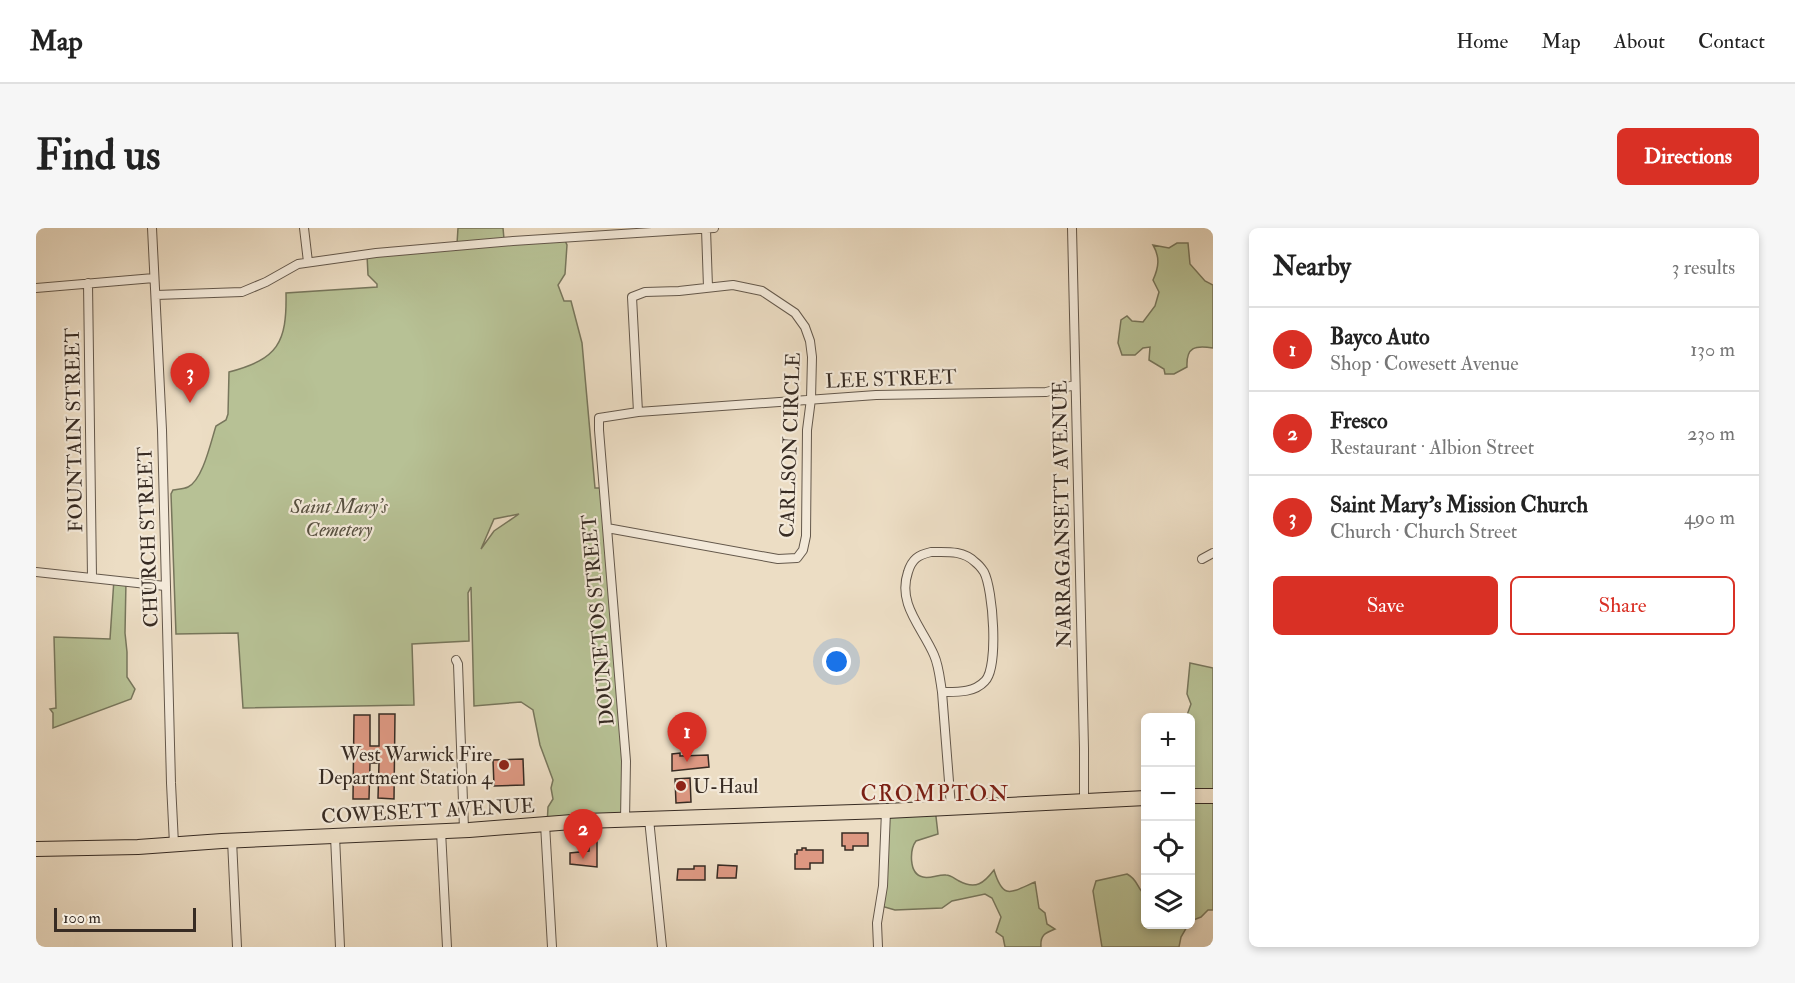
<!DOCTYPE html>
<html lang="en">
<head>
<meta charset="utf-8">
<style>
  body { margin:0; font-family:"IM FELL Double Pica",serif; background:#f6f6f6; color:#222 }
  .controls { position:absolute; right:18px; bottom:18px; display:grid; overflow:hidden; border-radius:9px; box-shadow:0 3px 9px #0003 }
  .controls button { width:54px; height:54px; display:grid; place-items:center; padding:0; border:0; border-bottom:2px solid #e0e0e0; background:#fff; color:#222; font:30px sans-serif }
  .scale { position:absolute; left:18px; bottom:15px; width:142px; box-sizing:border-box; padding-left:6px; border:3px solid #372b23; border-top:0; font-size:16px; line-height:21px; white-space:nowrap; color:#372b23; -webkit-text-stroke:4px #f3e9d9; paint-order:stroke }
  .you { position:absolute; left:801px; top:434px; width:21px; height:21px; margin:-15px; border:4px solid #fff; border-radius:50%; background:#1a73e8; box-shadow:0 0 0 9px #1a73e833 }
  .badge { display:grid; place-items:center; width:39px; height:39px; border-radius:50%; background:#d93025; color:#fff; font-size:20px; font-weight:700 }
  .pin { position:absolute; translate:-50% -50px; filter:drop-shadow(0 2px 3px #0008) }
  .pin::after { content:''; position:absolute; top:32px; width:21px; height:18px; background:inherit; clip-path:polygon(0 0,100% 0,50% 100%) }
  .list { margin:0; padding:0; list-style:none }
  h2 { display:flex; justify-content:space-between; align-items:center; height:78px; margin:0; padding:0 24px; font-size:26px }
  h2 small { font-size:20px; font-weight:400; color:#767676 }
  .list li { display:grid; grid-template-columns:39px 1fr auto; gap:18px; align-items:center; box-sizing:border-box; height:84px; padding:0 24px; border-top:2px solid #e0e0e0 }
  .list b { display:block; font-size:22px; white-space:nowrap }
  .list p { margin:0; font-size:20px; white-space:nowrap; color:#767676 }
  .list em { font-size:20px; font-style:normal; color:#767676 }
  .actions { display:flex; gap:12px; padding:18px 24px }
  .actions a { flex:1; padding:14px 0; border:2px solid #d93025; border-radius:9px; text-align:center; font-size:21px; color:#d93025 }
  .actions .main { background:#d93025; color:#fff }
  .icon { flex:none; width:33px; height:33px; fill:none; stroke:currentColor; stroke-width:2; stroke-linecap:round; stroke-linejoin:round }
  .map { position:relative; flex:none; width:1177px; height:719px; overflow:hidden; border-radius:9px }
  header { display:flex; align-items:center; gap:36px; box-sizing:border-box; height:84px; padding:0 30px; background:#fff; border-bottom:2px solid #e0e0e0 }
  header strong { font-size:28px }
  nav { display:flex; gap:33px; margin-inline-start:auto; font-size:21px }
  .intro { display:flex; align-items:center; justify-content:space-between; box-sizing:border-box; height:144px; padding:0 36px }
  h1 { margin:0; font-size:42px }
  .button { padding:15px 27px; border-radius:9px; background:#d93025; color:#fff; font-size:21px; font-weight:700 }
  main { display:flex; gap:36px; padding:0 36px }
  aside { flex:1; background:#fff; border-radius:9px; box-shadow:0 3px 9px #0003 }
  .map>svg:first-child { display:block }
  .green { fill:#b7c195; stroke:#77765c; stroke-width:1.5; fill-rule:evenodd }
  .building { fill:#dd9882; stroke:#372b23; stroke-width:1.5 }
  .lines { fill:none; stroke-linecap:round; stroke-linejoin:round }
  .street-casing { stroke:#64584b; stroke-width:10 }
  .primary-casing { stroke:#372b23; stroke-width:16 }
  .street { stroke:#f3e9d9; stroke-width:8 }
  .primary { stroke:#ecddc4; stroke-width:14 }
  .poi-dot { fill:#8f2418; stroke:#f3e9d9; stroke-width:2 }
  .labels { text-anchor:middle; dominant-baseline:central; stroke-width:4.5; stroke-linejoin:round; paint-order:stroke }
  .street-label { font-size:20px; fill:#372b23; stroke:#f3e9d9 }
  .park-label { font-size:20px; font-style:italic; fill:#575040; stroke:#f3e9d9 }
  .poi-label { font-size:20px; fill:#372b23; stroke:#f3e9d9; text-anchor:end }
  .quarter-label { font-size:22px; letter-spacing:1.5px; fill:#7a1f14; stroke:#f3e9d9 }
</style>
</head>
<body>
<header>
<strong>Map</strong>
<nav><a>Home</a><a>Map</a><a>About</a><a>Contact</a></nav>
</header>
<div class="intro"><h1>Find us</h1><a class="button">Directions</a></div>
<main>
<div class="map">
<svg width="1177" height="719" viewBox="0 0 1177 719">
  <rect width="100%" height="100%" fill="#ecddc4"/>
  <filter id="stains"><feTurbulence type="fractalNoise" baseFrequency=".00333" numOctaves="4"/><feColorMatrix values="0 0 0 0 .2 0 0 0 0 .09 0 0 0 0 .02 0 0 0 .5 -.17"/></filter>
  <radialGradient id="worn" r=".72"><stop offset=".6" stop-color="#630" stop-opacity="0"/><stop offset="1" stop-color="#630" stop-opacity=".3"/></radialGradient>
  <path class="green" d="M422 0H467L468 11 527 8 531 17 529 46 522 57 528 73H535L546 115 559 260H567L589 529 588 593 511 598 512 579 517 571 515 560 517 552 504 517 497 482 485 474 438 478 435 359 432 365 433 413 376 416 378 477 207 480 202 405 140 406 135 266 137 262C142 261 148 261 152 259 167 252 175 213 180 198L190 192 192 186 193 144C242 131 251 115 250 65L341 59V56L332 47 331 27 421 16ZM483 286 458 303 445 321 458 291Z
    M1141 15H1152L1154 36 1169 53 1177 57V120C1159 117 1150 119 1151 139L1138 146H1129L1128 141 1113 132 1114 119 1107 120 1099 127H1086L1082 115 1085 92 1091 88 1096 93 1107 94 1119 78 1123 64 1117 52C1123 39 1124 29 1117 17L1133 20Z
    M78 351 90 353 89 405 91 424V449L99 461 95 471 17 500V485L14 481 20 480 18 409 74 411Z
    M1154 435 1177 440V682H1172L1165 689 1155 693 1154 490H1150L1155 476 1151 466Z
    M899 580 902 606 880 613C874 621 872 646 887 649 894 651 903 646 910 647 915 647 919 651 923 653 940 662 948 655 958 642 967 672 974 665 999 654L1003 680 1009 685 1011 696 1019 701C1009 705 1004 707 1005 719H969L967 709 960 704 965 689 956 670 949 666 916 673 906 680 859 682 845 678 850 584Z
    M1091 646C1103 652 1101 662 1109 666L1110 696 1152 697 1145 709 1143 719H1066L1057 663 1060 653Z"/>
  <path class="building" d="M343 486H359L358 571 342 570 343 535H334L333 571H317L318 487H334V518H343Z
    M644 525V528L672 527 673 539 636 543V526Z
    M487 531 488 557 458 558 457 532Z
    M654 550 655 574 640 575 639 551Z
    M806 605H832V618H817V622H809V618H806Z
    M561 614V639L534 636V625L553 623V615Z
    M766 620H770V622H787V635H774V641H759V626H761V622H766Z
    M682 637 701 638 700 650H681Z
    M658 638H669V652H641L642 641H658Z"/>
  <g class="lines">
    <g class="street-casing">
      <path id="street" d="M116 0 126 202 135 555 138 616
        M268 0 272 34
        M1036 0 1048 520V572
        M670 1 672 59
        M52 55 56 349
        M0 60 118 50
        M120 67 206 64 230 54 262 36 340 25 477 13 678 0
        M571 300 742 331 761 330 767 322 770 308 771 202 775 171 776 129 774 113 769 99 759 85 726 63 697 57 643 63 609 64 596 69 602 184
        M895 324C910 324 927 322 939 334 942 336 946 341 948 344 957 361 963 439 949 453 938 465 921 464 906 464 904 452 903 438 898 427 886 399 861 376 872 344 876 331 882 327 895 324Z
        M1166 331 1177 325
        M0 344 129 358
        M420 432 422 436 428 601
        M906 464 915 579
        M613 591 626 719
        M589 592 590 533 563 202V190L602 184 840 167 1010 164 1039 157
        M509 596 516 719
        M405 603 411 719
        M299 608 304 719
        M196 612 201 719
        M842 719 841 695 847 658 850 583"/>
    </g>
    <g class="primary-casing">
      <path id="primary" d="M1154 568H1177
        M0 621 102 619 186 613 433 602 549 593 850 583 1110 570"/>
    </g>
    <use href="#street" class="street"/>
    <use href="#primary" class="primary"/>
  </g>
  <g class="poi-dot">
    <circle cx="468" cy="537" r="6"/>
    <circle cx="645" cy="558" r="6"/>
  </g>
  <g class="labels">
    <g class="street-label">
      <text transform="translate(855 151) rotate(-2)">LEE STREET</text>
      <text transform="translate(38 202) rotate(-91)">FOUNTAIN STREET</text>
      <text transform="translate(754 217) rotate(-88)">CARLSON CIRCLE</text>
      <text transform="translate(1026 286) rotate(-91)">NARRAGANSETT AVENUE</text>
      <text transform="translate(112 309) rotate(-92)">CHURCH STREET</text>
      <text transform="translate(562 392) rotate(-95)">DOUNETOS STREET</text>
      <text transform="translate(392 583) rotate(-3)">COWESETT AVENUE</text>
    </g>
    <g class="park-label">
      <text x="303" y="278">Saint Mary's<tspan x="303" dy="23">Cemetery</tspan></text>
    </g>
    <g class="poi-label">
      <text x="456" y="526">West Warwick Fire<tspan x="456" dy="23">Department Station 4</tspan></text>
      <text x="657" y="558" text-anchor="start">U-Haul</text>
    </g>
    <g class="quarter-label">
      <text x="899" y="566">CROMPTON</text>
    </g>
  </g>
  <rect width="100%" height="100%" filter="url(#stains)"/>
  <rect width="100%" height="100%" fill="url(#worn)"/>
</svg>
<div class="controls">
<button>+</button>
<button>−</button>
<button><svg class="icon" aria-label="locate" viewBox="0 0 24 24"><circle cx="12" cy="12" r="6"/><path d="M12 2v4M12 18v4M2 12h4M18 12h4"/></svg></button>
<button><svg class="icon" aria-label="layers" viewBox="0 0 24 24"><path d="M12 4l9 5-9 5-9-5zM3 14l9 5 9-5"/></svg></button>
</div>
<div class="scale">100 m</div>
<div class="you"></div>
<div class="pin badge" style="left:651px;top:534px">1</div>
<div class="pin badge" style="left:547px;top:631px">2</div>
<div class="pin badge" style="left:154px;top:175px">3</div>
</div>
<aside>
<h2>Nearby<small>3 results</small></h2>
<ul class="list">
<li><span class="badge">1</span><div><b>Bayco Auto</b><p>Shop · Cowesett Avenue</p></div><em>130 m</em></li>
<li><span class="badge">2</span><div><b>Fresco</b><p>Restaurant · Albion Street</p></div><em>230 m</em></li>
<li><span class="badge">3</span><div><b>Saint Mary's Mission Church</b><p>Church · Church Street</p></div><em>490 m</em></li>
</ul>
<div class="actions"><a class="main">Save</a><a>Share</a></div>
</aside>
</main>
</body>
</html>
